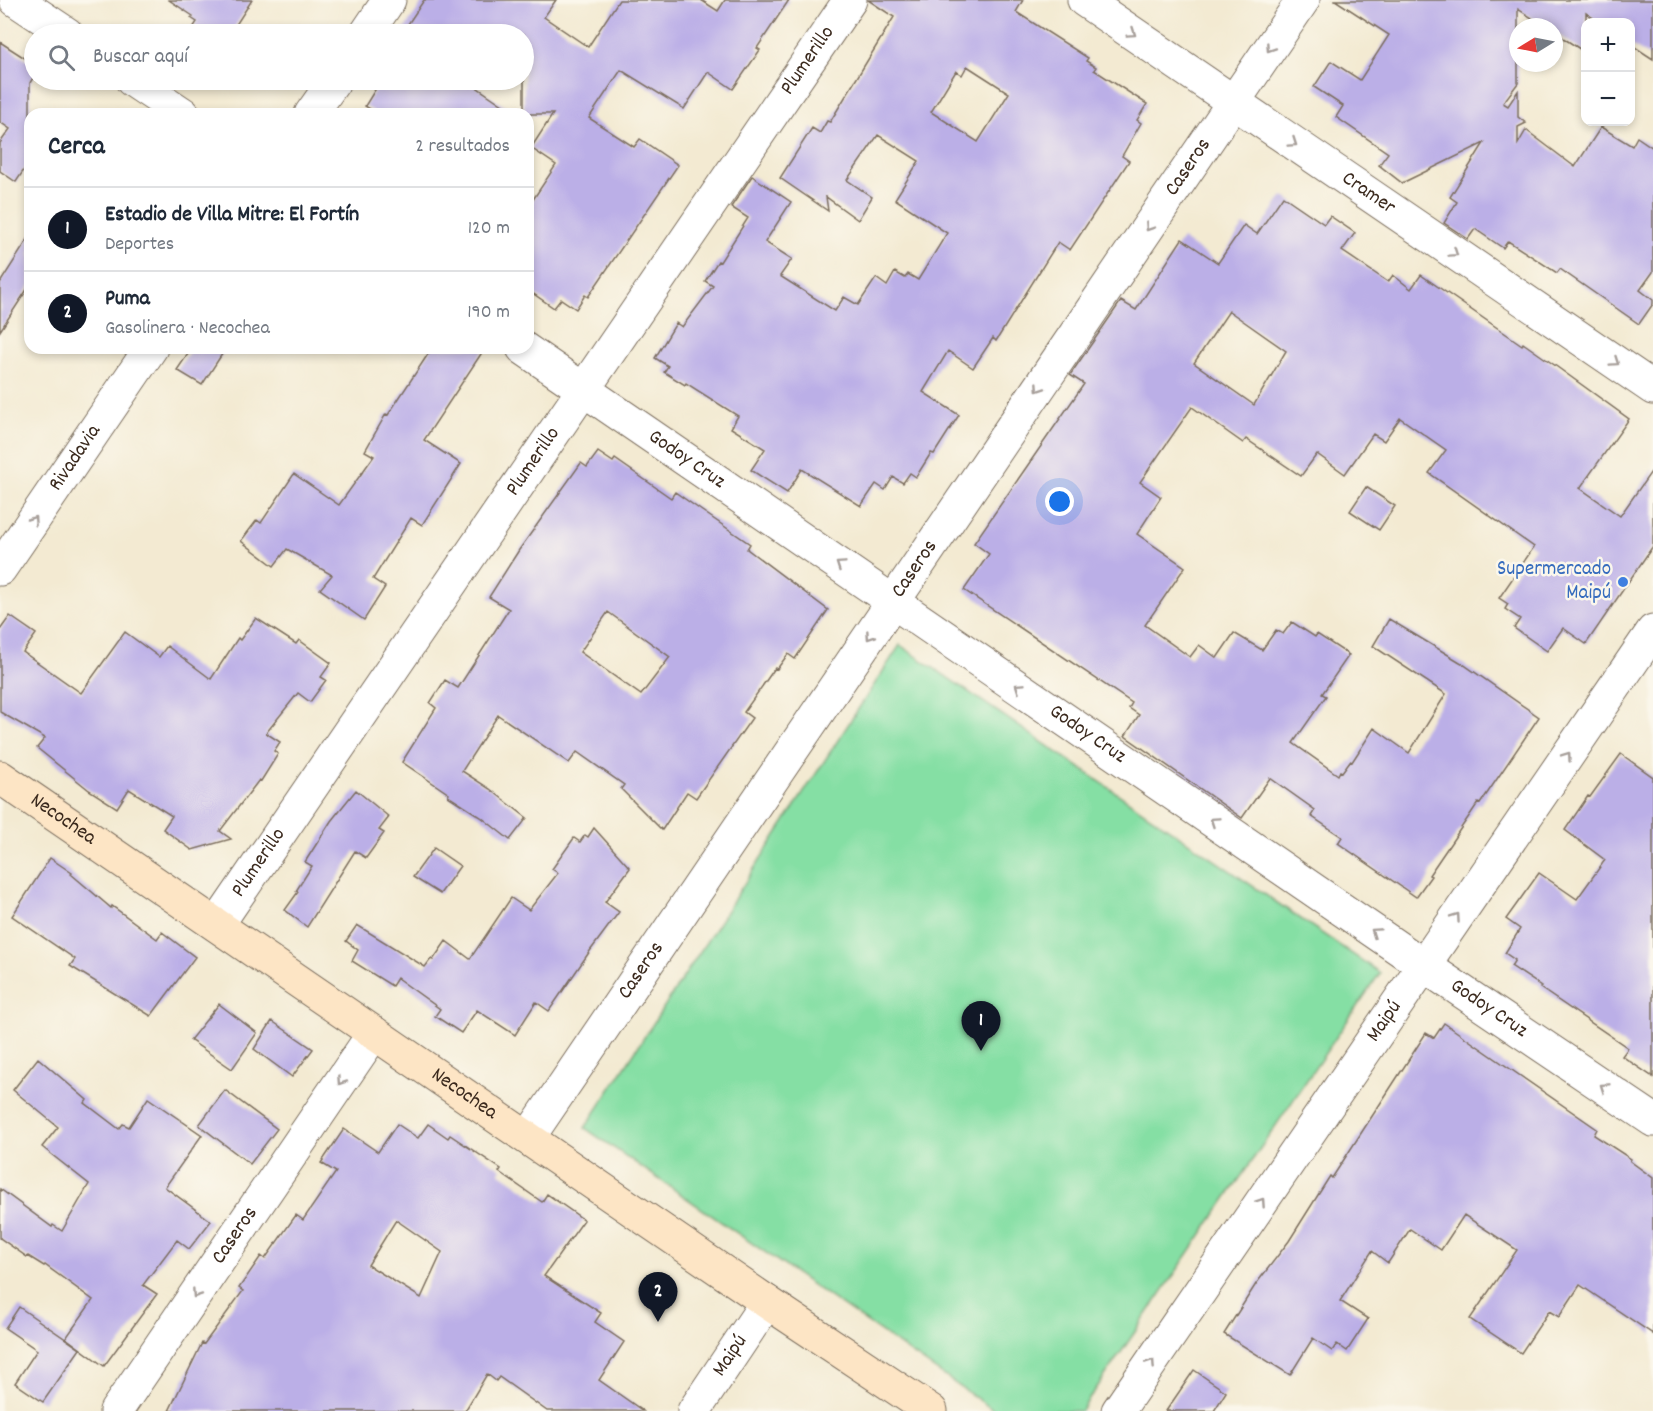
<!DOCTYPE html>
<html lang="es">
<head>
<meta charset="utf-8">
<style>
  body { margin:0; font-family:Dekko,sans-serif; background:#f6f6f7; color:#1f2937 }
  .controls { position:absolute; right:18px; top:18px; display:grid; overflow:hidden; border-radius:12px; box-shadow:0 3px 9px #0003 }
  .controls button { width:54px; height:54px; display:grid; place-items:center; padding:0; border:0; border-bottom:2px solid #e0e1e3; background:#fff; color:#1f2937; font:30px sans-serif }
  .compass { position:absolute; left:1509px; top:18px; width:54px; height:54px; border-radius:50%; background:#fff; box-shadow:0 3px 9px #0003; rotate:260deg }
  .you { position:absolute; left:1060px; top:502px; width:21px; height:21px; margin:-15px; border:4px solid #fff; border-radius:50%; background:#1a73e8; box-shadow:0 0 0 9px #1a73e833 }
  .badge { display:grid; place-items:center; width:39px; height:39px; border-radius:50%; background:#111827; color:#fff; font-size:20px; font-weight:700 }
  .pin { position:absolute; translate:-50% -50px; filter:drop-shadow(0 2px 3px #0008) }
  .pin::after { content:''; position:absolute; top:32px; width:21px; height:18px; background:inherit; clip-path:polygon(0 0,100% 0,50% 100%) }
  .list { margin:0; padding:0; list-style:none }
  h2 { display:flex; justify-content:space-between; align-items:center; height:78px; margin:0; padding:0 24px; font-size:26px }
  h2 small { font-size:20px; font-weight:400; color:#747a83 }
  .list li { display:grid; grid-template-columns:39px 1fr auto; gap:18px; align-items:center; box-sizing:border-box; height:84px; padding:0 24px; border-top:2px solid #e0e1e3 }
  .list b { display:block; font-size:22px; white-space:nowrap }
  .list p { margin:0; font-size:20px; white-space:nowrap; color:#747a83 }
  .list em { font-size:20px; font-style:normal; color:#747a83 }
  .icon { flex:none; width:33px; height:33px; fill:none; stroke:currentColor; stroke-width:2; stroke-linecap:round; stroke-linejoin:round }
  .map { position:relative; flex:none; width:1653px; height:1411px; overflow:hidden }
  .search { position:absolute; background:#fff; box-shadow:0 3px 9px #0003; left:24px; top:24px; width:510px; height:66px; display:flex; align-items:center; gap:15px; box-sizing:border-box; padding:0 21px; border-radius:33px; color:#747a83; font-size:22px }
  .panel { position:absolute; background:#fff; box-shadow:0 3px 9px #0003; left:24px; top:108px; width:510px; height:246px; border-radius:18px }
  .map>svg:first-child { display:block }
  .green { fill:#85dfa4; stroke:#608461; stroke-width:1.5 }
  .building { fill:#bbafe7; fill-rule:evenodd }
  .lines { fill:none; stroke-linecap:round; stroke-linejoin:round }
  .street-casing { stroke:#7b6d5d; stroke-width:35 }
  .secondary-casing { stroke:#7b6d5d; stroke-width:35 }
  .street { stroke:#fff; stroke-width:33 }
  .secondary { stroke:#fde5c5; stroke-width:33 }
  .oneway { stroke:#a79f9a }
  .shop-dot { fill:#3f7fe0; stroke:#fbf7ec; stroke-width:2 }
  .labels { text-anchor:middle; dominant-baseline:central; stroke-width:5; stroke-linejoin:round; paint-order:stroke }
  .street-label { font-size:21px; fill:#3b2a1e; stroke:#fbf7ec }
  .shop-label { font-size:21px; fill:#366cbe; stroke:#fbf7ec; text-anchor:end }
</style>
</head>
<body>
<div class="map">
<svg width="1653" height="1411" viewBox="0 0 1653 1411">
  <rect width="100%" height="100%" fill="#fbf7ec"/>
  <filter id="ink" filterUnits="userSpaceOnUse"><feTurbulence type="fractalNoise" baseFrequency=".0167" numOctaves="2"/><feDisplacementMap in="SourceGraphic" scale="12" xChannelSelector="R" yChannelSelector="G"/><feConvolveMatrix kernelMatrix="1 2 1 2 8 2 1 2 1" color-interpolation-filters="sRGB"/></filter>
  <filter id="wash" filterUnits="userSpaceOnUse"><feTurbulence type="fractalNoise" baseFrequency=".008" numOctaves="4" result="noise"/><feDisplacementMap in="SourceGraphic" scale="24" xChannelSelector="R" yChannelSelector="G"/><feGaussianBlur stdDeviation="1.35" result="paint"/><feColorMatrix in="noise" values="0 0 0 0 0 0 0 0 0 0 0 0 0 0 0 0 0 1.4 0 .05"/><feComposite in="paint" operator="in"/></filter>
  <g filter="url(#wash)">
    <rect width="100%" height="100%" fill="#f3ead2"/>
    <path class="green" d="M900 645 1380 973 1081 1411H995L585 1128Z"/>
    <g id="blocks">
      <path class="building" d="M169 0H252L230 34H189L197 22 191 18 193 16Z
        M424 0H556L544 17 588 47 619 0H701L718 11 725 0H789L757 48 760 50 733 89 708 72 684 109 621 70 589 118 634 147 640 139 678 165 588 297 585 295 576 309 561 299 554 308 528 290V207L556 165 531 148 553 114H524V34H404L402 33Z
        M868 0H1023L1016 12 1088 58 1086 61 1096 67 1094 70 1147 104 1137 120 1141 123 1122 156 1129 161 1070 250 1058 242 996 341 993 338 973 368 948 351 923 392 959 415 934 454 931 453 916 477 910 473 903 483 893 477 885 490 876 484 861 506 802 469 787 493 751 470 765 449 731 428 738 416 686 383 685 385 664 372 668 366 655 358 676 323 682 327 713 286 705 281 718 261 720 262 748 218 731 207 752 176 791 202 765 242 792 259 780 276 835 311 844 297 858 305 876 278 887 286 895 272 905 278 908 274 918 280 947 233 895 199 919 161 878 135 847 180 872 197 858 220 826 197 828 211 780 178 812 128 820 133 827 121 830 122 894 17ZM967 66 1009 93 978 142 931 112 956 71 962 75Z
        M1335 0H1653V59L1630 44V22H1599L1586 13V53L1554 32V27H1546L1518 9V83L1503 103 1508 106 1518 91V117L1526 123 1518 127V144L1526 130 1575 167 1601 127 1632 146 1637 137 1653 148V272L1640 290 1653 300V304L1639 324 1560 269 1557 273 1508 241 1503 248 1475 229 1468 239 1444 223 1457 202 1450 197 1484 143 1402 183 1379 165 1388 153 1336 117 1343 106 1314 87 1331 61 1360 80 1389 35Z
        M0 42 34 64V76L30 83V161L16 182 0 171V143L10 129 0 122Z
        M381 80H466L516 114H378L365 106Z
        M1283 196 1324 224 1330 216 1355 233 1342 251 1388 282 1393 275 1411 289 1421 275 1522 345 1523 343 1553 364 1629 419 1580 488 1620 516 1653 469V546L1586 644 1563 628 1547 651 1514 628 1520 619 1505 609 1508 604 1499 598 1534 547 1429 473 1446 450 1400 418 1384 441 1373 434 1345 474 1317 454 1301 476 1246 439 1243 443 1192 407 1140 482 1161 497 1137 534 1185 567 1145 625 1190 657 1199 645 1217 658 1234 633 1262 650 1276 630 1283 634 1292 622 1315 637 1317 634 1349 655 1322 694 1326 696 1293 743 1338 775 1340 771 1342 772 1350 761 1352 762 1374 728 1409 753 1446 694 1373 646 1389 619 1460 662 1539 717 1480 804 1478 803 1429 875 1431 876 1416 897 1338 843 1342 837 1311 816 1315 810 1270 778 1242 818 1125 736 1139 715 1129 708 1132 703 964 590 989 554 974 543 1084 384 1070 375 1121 301 1136 310 1182 239 1218 263 1244 225 1257 234ZM1229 311 1286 351 1254 405 1194 363Z
        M30 236V285L0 331V283Z
        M192 348H226L202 385 177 370Z
        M432 348H485L424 440 461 464 422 525 411 518 373 579 385 587 364 620 320 589 332 575 287 549 274 566 241 541 257 520 261 523 294 474 339 505 374 456 365 451 386 414 388 415Z
        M598 452 613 462 615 459 671 498 675 492 702 511 750 544 747 549 828 610 795 659 788 654 777 669 775 668 744 712 752 718 696 798 687 792 662 830 621 789 624 785 577 752 569 763 498 715 462 771 490 789 527 818 510 840 481 817 448 796 449 794 402 762 436 708 430 703 445 680 458 688 509 609 489 597 519 550 581 463 587 467ZM608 612 670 657 641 695 580 652Z
        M1366 487 1395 506 1379 530 1350 511Z
        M10 616 36 634 23 652 81 693 125 632 159 657 167 646 211 679 238 638 240 640 256 618 296 644 299 640 331 663 321 677 326 680 310 702 298 693 266 733 280 742 274 751 278 754 261 781 259 780 220 831 231 839 192 850 163 829 172 816 129 789 117 808 89 790 37 748 45 738 0 712V630Z
        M1621 754 1653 777V1077L1622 1056 1628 1048 1540 988 1541 986 1511 966 1515 960 1505 953 1520 929 1506 919 1539 873 1577 899 1605 860 1565 830 1588 796 1590 797Z
        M356 790 389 817 379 830 384 833 366 858 355 851 307 927 285 910 298 892 296 891 312 866 305 862 331 821Z
        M594 828 630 868 605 902 619 912 590 951 549 1011 536 1002 515 1035 477 1010 461 1033 435 1016 440 1009 397 978 392 986 352 961 358 950 346 941 357 925 425 967 431 959 433 960 446 941 470 959 511 898 529 910 558 873 552 869 574 838 580 842 585 835 588 837Z
        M434 848 460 866 440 894 413 877Z
        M50 858 72 873 71 874 111 908 112 906 157 939 162 932 195 957 151 1016 70 966 75 959 12 916Z
        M219 1004 257 1033 232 1069 190 1040Z
        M272 1021 313 1049 292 1077 254 1049Z
        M1444 1023 1597 1129 1594 1135 1631 1159 1630 1161 1653 1178V1334L1580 1285 1559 1317 1549 1311 1521 1353 1470 1319 1517 1250 1464 1215 1441 1250 1410 1229 1388 1263 1372 1251 1340 1301 1368 1319 1347 1351 1337 1344 1332 1351 1313 1338 1290 1375 1224 1334 1256 1284 1289 1241 1330 1176 1332 1178 1426 1033 1434 1038Z
        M38 1058 87 1100 85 1103 119 1129 123 1124 129 1127 148 1098 202 1135 165 1187 211 1221 189 1249 177 1240 143 1285 157 1294 104 1366 66 1338 93 1300 45 1265 44 1266 28 1256 27 1257 0 1238V1189L52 1227 53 1225 62 1231 89 1184 42 1147 58 1127 13 1090Z
        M225 1090 277 1129 250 1164 199 1125Z
        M397 1124 418 1138 428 1124 448 1138 450 1135 501 1169 499 1172 542 1202 547 1194 584 1220 544 1276 601 1313 595 1322 624 1342 599 1380 643 1411H547L499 1377 496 1381 487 1374 465 1411H169L202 1343 204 1344 243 1291 239 1288 261 1256 265 1259 296 1215 303 1220 336 1172 321 1163 344 1129 378 1152ZM396 1220 442 1252 421 1298 368 1265Z
        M19 1307 80 1349 43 1402 15 1383 37 1350 5 1328Z
        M1194 1370 1226 1392 1214 1411H1166Z"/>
    </g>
  </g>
  <g filter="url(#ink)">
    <use href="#blocks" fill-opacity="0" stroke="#7b6d5d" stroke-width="1.5"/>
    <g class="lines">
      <g class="street-casing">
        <g id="street">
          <path d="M16 0 67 34"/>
          <path id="s1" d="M1084 0 1653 388"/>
          <path d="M366 34 389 0"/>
          <path d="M132 80 183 114"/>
          <path d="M311 114 335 80"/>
          <path id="s2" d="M523 348 1423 965 1653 1120"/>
          <path id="s3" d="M0 569 151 348"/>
          <path id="s4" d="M217 925 850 0"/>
          <path id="s5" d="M528 1138 1303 0"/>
          <path id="s6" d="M116 1411 374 1033"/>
          <path id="s7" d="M694 1411 767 1302"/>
          <path id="s8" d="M1118 1411 1653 631"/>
        </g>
      </g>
      <g class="secondary-casing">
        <g id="secondary">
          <path id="s9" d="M0 777 767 1302 931 1411"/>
        </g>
      </g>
      <use href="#street" class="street"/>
      <use href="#secondary" class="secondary"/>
    </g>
    <defs><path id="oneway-chevron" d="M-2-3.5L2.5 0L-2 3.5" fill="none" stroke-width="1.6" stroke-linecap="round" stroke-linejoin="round" transform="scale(1.5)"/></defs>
    <g class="oneway">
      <use href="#oneway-chevron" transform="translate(1132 33) rotate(34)"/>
      <use href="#oneway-chevron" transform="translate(1270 48) rotate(124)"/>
      <use href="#oneway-chevron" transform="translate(1293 143) rotate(34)"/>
      <use href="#oneway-chevron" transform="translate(1149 227) rotate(124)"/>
      <use href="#oneway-chevron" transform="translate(1454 253) rotate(34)"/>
      <use href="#oneway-chevron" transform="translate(1615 362) rotate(34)"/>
      <use href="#oneway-chevron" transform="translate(1039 388) rotate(124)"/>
      <use href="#oneway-chevron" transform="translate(33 520) rotate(-56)"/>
      <use href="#oneway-chevron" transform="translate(840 565) rotate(-146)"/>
      <use href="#oneway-chevron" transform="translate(870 636) rotate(124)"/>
      <use href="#oneway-chevron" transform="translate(1019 687) rotate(-146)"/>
      <use href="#oneway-chevron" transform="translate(1567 756) rotate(-55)"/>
      <use href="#oneway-chevron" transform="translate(1214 821) rotate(-146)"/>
      <use href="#oneway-chevron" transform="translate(1456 917) rotate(-55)"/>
      <use href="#oneway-chevron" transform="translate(1375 932) rotate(-146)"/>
      <use href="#oneway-chevron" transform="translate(341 1081) rotate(124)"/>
      <use href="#oneway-chevron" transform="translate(1604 1087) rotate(-146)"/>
      <use href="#oneway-chevron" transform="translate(1261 1202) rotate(-56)"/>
      <use href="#oneway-chevron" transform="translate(196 1294) rotate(124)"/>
      <use href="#oneway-chevron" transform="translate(1151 1363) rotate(-56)"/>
    </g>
  </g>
  <circle class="shop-dot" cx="1623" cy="582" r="6"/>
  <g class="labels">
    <g class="street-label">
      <text stroke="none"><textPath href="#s4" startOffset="1047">Plumerillo</textPath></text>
      <text stroke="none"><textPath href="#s5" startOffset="1174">Caseros</textPath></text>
      <text stroke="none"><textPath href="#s1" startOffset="344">Cramer</textPath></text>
      <text stroke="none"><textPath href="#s3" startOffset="134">Rivadavia</textPath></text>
      <text stroke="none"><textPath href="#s2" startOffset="198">Godoy Cruz</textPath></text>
      <text stroke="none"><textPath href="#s4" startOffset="561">Plumerillo</textPath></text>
      <text stroke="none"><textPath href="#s5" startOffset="688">Caseros</textPath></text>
      <text stroke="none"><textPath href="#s2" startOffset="684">Godoy Cruz</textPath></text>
      <text stroke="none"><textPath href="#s9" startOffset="76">Necochea</textPath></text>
      <text stroke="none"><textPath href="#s4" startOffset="75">Plumerillo</textPath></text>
      <text stroke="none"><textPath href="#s5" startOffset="202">Caseros</textPath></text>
      <text stroke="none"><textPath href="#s2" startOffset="1170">Godoy Cruz</textPath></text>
      <text stroke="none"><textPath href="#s8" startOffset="472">Maipú</textPath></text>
      <text stroke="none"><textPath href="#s9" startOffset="562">Necochea</textPath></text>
      <text stroke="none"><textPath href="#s6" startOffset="212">Caseros</textPath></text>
      <text stroke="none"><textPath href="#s7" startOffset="66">Maipú</textPath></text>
    </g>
    <g class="shop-label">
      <text x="1611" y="570">Supermercado<tspan x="1611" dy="24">Maipú</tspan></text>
    </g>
  </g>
</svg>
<div class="controls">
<button>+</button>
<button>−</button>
</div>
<svg class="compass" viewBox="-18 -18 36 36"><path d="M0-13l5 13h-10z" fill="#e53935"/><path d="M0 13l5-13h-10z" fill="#747a83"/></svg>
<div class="you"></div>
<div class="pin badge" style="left:981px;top:1051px">1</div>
<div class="pin badge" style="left:658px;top:1322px">2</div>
<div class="search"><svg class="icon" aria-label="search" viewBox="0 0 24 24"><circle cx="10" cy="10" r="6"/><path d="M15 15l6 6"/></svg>Buscar aquí</div>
<section class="panel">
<h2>Cerca<small>2 resultados</small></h2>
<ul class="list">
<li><span class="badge">1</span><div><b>Estadio de Villa Mitre: El Fortín</b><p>Deportes</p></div><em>120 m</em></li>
<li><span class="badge">2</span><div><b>Puma</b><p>Gasolinera · Necochea</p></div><em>190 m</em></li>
</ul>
</section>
</div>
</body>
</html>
